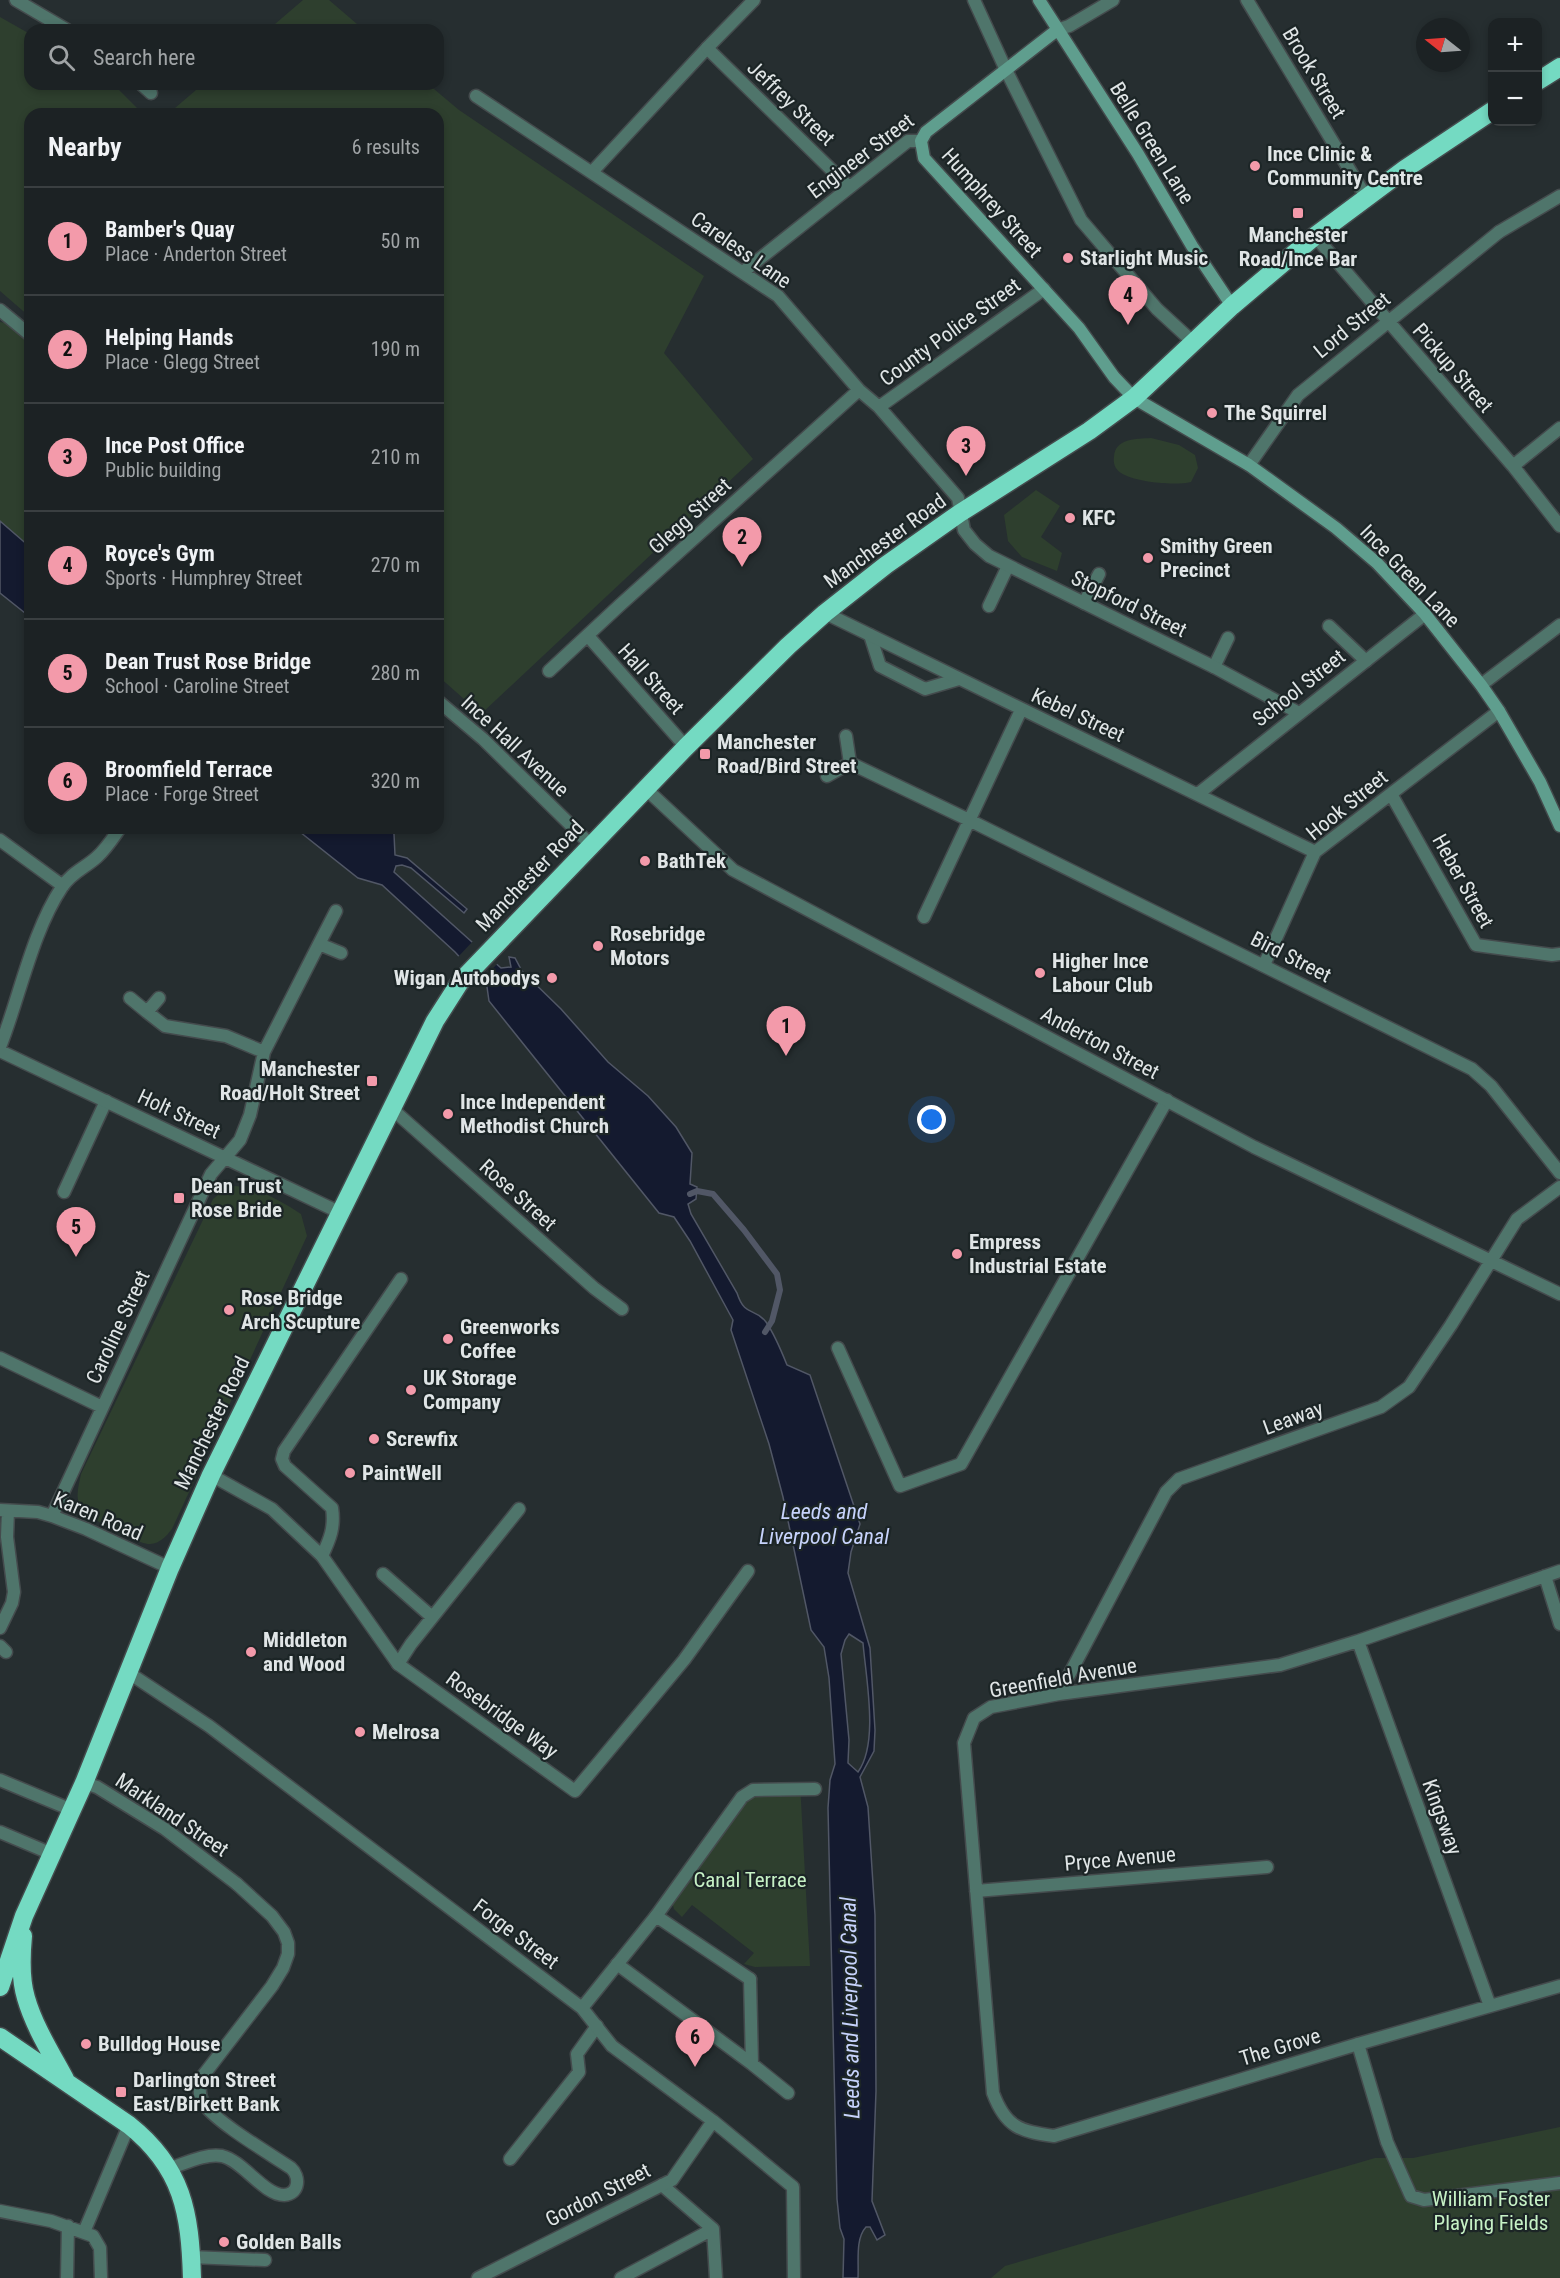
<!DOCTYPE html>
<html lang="en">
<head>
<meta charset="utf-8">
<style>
  body { margin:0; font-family:"Roboto Condensed",sans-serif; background:#252a2c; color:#f1f3f6 }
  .controls { position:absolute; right:18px; top:18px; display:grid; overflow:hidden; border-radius:12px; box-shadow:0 3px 9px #0003 }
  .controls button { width:54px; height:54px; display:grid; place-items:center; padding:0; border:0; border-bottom:2px solid #3a3f41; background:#1c2224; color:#f1f3f6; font:30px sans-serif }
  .compass { position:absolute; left:1416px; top:18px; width:54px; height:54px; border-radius:50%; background:#1c2224; box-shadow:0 3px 9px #0003; rotate:287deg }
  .you { position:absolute; left:932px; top:1120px; width:21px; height:21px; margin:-15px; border:4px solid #fff; border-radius:50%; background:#1a73e8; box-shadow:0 0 0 9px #1a73e833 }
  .badge { display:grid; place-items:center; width:39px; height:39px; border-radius:50%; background:#f39aaa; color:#111; font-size:20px; font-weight:700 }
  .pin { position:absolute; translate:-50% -50px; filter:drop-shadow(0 2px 3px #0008) }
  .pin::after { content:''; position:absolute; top:32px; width:21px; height:18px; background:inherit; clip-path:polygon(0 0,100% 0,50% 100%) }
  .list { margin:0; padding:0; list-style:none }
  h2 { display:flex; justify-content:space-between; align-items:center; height:78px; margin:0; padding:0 24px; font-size:26px }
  h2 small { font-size:20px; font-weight:400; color:#a0a4a6 }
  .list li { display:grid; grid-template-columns:39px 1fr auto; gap:18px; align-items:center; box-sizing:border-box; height:108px; padding:0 24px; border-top:2px solid #3a3f41 }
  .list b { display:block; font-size:22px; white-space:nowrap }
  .list p { margin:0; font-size:20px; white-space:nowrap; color:#a0a4a6 }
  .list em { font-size:20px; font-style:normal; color:#a0a4a6 }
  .icon { flex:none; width:33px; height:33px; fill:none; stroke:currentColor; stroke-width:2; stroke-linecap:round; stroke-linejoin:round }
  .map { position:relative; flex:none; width:1560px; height:2278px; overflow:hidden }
  .search { position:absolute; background:#1c2224; box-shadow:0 3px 9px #0003; left:24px; top:24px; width:420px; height:66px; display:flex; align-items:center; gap:15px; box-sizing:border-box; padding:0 21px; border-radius:18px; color:#a0a4a6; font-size:22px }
  .panel { position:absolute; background:#1c2224; box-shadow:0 3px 9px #0003; left:24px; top:108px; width:420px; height:726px; border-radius:18px }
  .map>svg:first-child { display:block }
  .green { fill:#2e3f2e }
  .water { fill:#141a2f; stroke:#515766; stroke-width:1.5; fill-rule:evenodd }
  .pier { fill:#262e30 }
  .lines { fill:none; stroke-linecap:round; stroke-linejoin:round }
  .stream { stroke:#515766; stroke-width:6 }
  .lane-casing { stroke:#444b4d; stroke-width:15 }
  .street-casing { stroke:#444b4d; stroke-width:15 }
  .secondary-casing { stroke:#444b4d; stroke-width:15 }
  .highway-casing { stroke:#444b4d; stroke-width:21 }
  .lane { stroke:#4f756b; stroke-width:12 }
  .street { stroke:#4f756b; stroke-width:12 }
  .secondary { stroke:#5f9e8e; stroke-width:12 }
  .highway { stroke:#74dac2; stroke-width:18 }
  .poi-dot { fill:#f39aaa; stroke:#1c2526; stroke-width:2 }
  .labels { text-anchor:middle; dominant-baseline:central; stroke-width:4.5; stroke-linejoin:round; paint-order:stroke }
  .street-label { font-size:21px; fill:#e0e5e6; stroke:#1c2526 }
  .poi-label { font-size:21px; font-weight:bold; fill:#e0e5e6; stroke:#1c2526; text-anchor:start }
  .park-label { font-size:21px; fill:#c6f1c5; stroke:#1c2526 }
  .water-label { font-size:22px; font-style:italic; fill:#c7d3fc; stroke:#1c2526 }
</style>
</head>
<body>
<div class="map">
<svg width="1560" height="2278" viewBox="0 0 1560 2278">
  <rect width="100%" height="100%" fill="#262e30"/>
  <path class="green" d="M303 0H329L364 30H268Z
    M0 17 30 34V84H113L143 114H30V317L0 291Z
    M203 84H428L459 110 704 276 664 353 753 459 481 714 438 676V114H168Z
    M0 322 5 323 30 343V547L0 521Z
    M1151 438 1179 445 1195 455 1198 468 1191 482C1174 486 1135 482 1121 473 1115 469 1113 463 1114 457 1115 438 1136 439 1151 438Z
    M1036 490 1060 506 1041 537 1062 553 1057 571 1022 557 1008 541 1004 515Z
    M235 1186C257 1187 283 1202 301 1214L307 1236 172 1529C167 1535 160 1544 150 1544 138 1545 85 1517 80 1506 75 1496 79 1485 81 1474L213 1199 225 1189Z
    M800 1783 810 1966 755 1967 744 1964 754 1953 692 1905 682 1917 674 1909 671 1899 749 1784Z
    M1560 2127V2278H991L1005 2266 1375 2158H1413Z"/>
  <path class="water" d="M0 521 30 547V617L0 593Z
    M295 828H390L394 834 395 855 407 858 467 909 464 913 411 868 402 865 396 866 394 872 501 968 511 967 509 957 515 958 522 971 561 1009 608 1062 648 1096 676 1127 692 1153 690 1184 697 1187 696 1199 688 1204 691 1214 737 1293C745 1318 755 1307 766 1322 775 1335 781 1350 787 1365L810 1375 860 1524 851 1552 848 1573 870 1648 875 1730 874 1751 860 1777 868 1807 875 1915 876 2091 872 2201 885 2235 877 2240 870 2227H866C855 2239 859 2262 858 2278H843L844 2239 840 2228 837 2199 828 1808 830 1780 835 1764 829 1678 824 1647 811 1630 783 1497 769 1444 731 1330 733 1320 690 1241 674 1217 659 1213 489 1001 487 987 455 952 382 885 358 878ZM849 1634 863 1643C866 1679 879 1743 858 1772L848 1763 849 1740 841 1654 845 1640Z"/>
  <path class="pier" d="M474 940 499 962 479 983 457 958Z"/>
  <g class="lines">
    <path class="stream" d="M690 1194 697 1191 713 1194 744 1230 777 1274 780 1290 772 1321 765 1332"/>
    <g class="lane-casing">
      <path id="lane" d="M974 0 1006 70 1081 220 1157 309 1194 343
        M592 172 707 48 754 0
        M1499 232 1560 196
        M1084 603 1099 574
        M989 606 1008 566
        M1329 626 1366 661
        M870 635 880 666 925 689 959 679
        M1214 667 1228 638
        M64 1192 106 1101
        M838 1348 900 1486 961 1464 1167 1100
        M322 1556C330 1539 335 1527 332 1508L285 1466 282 1459 284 1451 401 1279
        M383 1574 432 1617
        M398 1664 411 1644 519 1509
        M0 1832 52 1854
        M656 1916 742 1797 753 1790 815 1789
        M617 1964 752 2064
        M750 1979 752 2064 788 2093
        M1358 2044 1387 2142 1411 2196 1424 2200 1560 2183
        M510 2159 579 2072 577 2054 597 2026
        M168 2169C184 2164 205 2153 222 2156 243 2161 264 2195 284 2195 300 2194 300 2176 291 2168 270 2154 216 2122 204 2104 198 2095 199 2086 202 2077L272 1986 283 1968 288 1954V1943L284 1932 272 1916 237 1884
        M662 2185 713 2229 716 2278
        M0 2211 51 2221 93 2236 100 2248 101 2278
        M84 2232 129 2125
        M191 2257 265 2260
        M67 2278 68 2226
        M621 2278 713 2229"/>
    </g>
    <g class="street-casing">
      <path id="street" d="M16 0 67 30
        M1247 0 1366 197
        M1057 30 1069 26 1113 0
        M707 48 848 186
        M141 84 151 93
        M476 96 778 296 859 390 879 407 958 498 964 530 975 544 989 556 1214 667 1299 713
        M1315 236 1513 466 1560 526
        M743 272 908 141H921
        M0 310 30 335
        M879 407 1044 289
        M1249 465 1298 395 1499 232
        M1513 466 1560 428
        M825 613 1315 852
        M588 636 686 747
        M549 671 620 605 859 390
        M1481 685 1560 625
        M438 701 483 739 591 845
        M846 736 850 763 969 820 1472 1069 1491 1086 1560 1173
        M827 776 850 763
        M646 789 733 870 1254 1147 1560 1294
        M1198 794 1425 614
        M1391 794 1476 945 1552 955 1560 954
        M0 840 63 886
        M336 911 319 944 341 953
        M924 917 1021 710
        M1264 965 1315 852 1499 711
        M130 998 147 1012 159 998
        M147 1012 165 1026 226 1036 264 1052
        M0 1047C20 996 32 932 62 887 72 872 85 868 97 857 106 849 113 838 120 828
        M0 1051 341 1213
        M391 1108 594 1288 622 1309
        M0 1358 102 1407
        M211 1475 272 1509 322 1556 398 1664 575 1791 684 1660 748 1571
        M0 1510 38 1512 52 1516 86 1529 170 1568
        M52 1516 211 1174 240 1140 250 1115 264 1052 319 944
        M1560 1571 1358 1641 1280 1665 1059 1694 991 1707 974 1718 964 1743 993 2093C1006 2128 1020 2131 1054 2136L1358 2044 1560 1986
        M1545 1576 1560 1624
        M0 1628 12 1603 14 1592 7 1537 8 1511
        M1358 1641 1490 2006
        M0 1646 6 1652
        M129 1673 209 1726 582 2008 612 2046 713 2121 793 2187 794 2278
        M1059 1694 1166 1492 1179 1479 1381 1407 1409 1387 1451 1325 1517 1219 1560 1187
        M0 1780 72 1810
        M84 1783 97 1787 165 1829 237 1884
        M976 1891 1267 1867
        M582 2008 656 1916 750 1979
        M478 2278 672 2180 713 2121"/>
    </g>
    <g class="secondary-casing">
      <path id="secondary" d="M1039 0 1138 154 1192 246 1232 306
        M1057 30 926 132 921 141 924 158 1079 328 1114 377 1134 398 1249 465 1336 528 1377 563 1425 614 1481 685 1499 711 1540 782 1560 826"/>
    </g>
    <g class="highway-casing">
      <path id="highway" d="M1538 81 1560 67
        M23 1936C21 1957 20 1978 26 1998 34 2026 51 2053 65 2079
        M0 1987 24 1916 84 1783 170 1568 211 1475 435 1021 460 982 686 747 788 646 825 613 886 565 960 513 1089 431 1134 398 1232 306 1315 236 1405 169 1492 111
        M0 2037 129 2125C183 2168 190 2213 192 2278"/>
    </g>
    <use href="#lane" class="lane"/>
    <use href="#street" class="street"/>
    <use href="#secondary" class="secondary"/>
    <use href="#highway" class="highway"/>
  </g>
  <g class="poi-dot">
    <circle cx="1255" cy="166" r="6"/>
    <rect x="1292" y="207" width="12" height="12" rx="3"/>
    <circle cx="1068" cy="258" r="6"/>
    <circle cx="1212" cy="413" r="6"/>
    <circle cx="1070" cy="518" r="6"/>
    <circle cx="1148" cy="558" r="6"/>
    <rect x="699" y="748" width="12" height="12" rx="3"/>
    <circle cx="645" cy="861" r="6"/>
    <circle cx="598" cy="946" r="6"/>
    <circle cx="1040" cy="973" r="6"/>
    <circle cx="552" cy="978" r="6"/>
    <rect x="366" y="1075" width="12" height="12" rx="3"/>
    <circle cx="448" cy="1114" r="6"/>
    <rect x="173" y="1192" width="12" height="12" rx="3"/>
    <circle cx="957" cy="1254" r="6"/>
    <circle cx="229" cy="1310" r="6"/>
    <circle cx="448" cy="1339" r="6"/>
    <circle cx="411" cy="1390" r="6"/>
    <circle cx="374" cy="1439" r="6"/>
    <circle cx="350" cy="1473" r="6"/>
    <circle cx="251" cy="1652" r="6"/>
    <circle cx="360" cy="1732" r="6"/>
    <circle cx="86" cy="2044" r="6"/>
    <rect x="115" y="2086" width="12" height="12" rx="3"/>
    <circle cx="224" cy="2242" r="6"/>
  </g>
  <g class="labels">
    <g class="street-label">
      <text transform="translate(1314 73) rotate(59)">Brook Street</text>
      <text transform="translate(791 103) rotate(44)">Jeffrey Street</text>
      <text transform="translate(1152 143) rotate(58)">Belle Green Lane</text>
      <text transform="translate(861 156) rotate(-37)">Engineer Street</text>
      <text transform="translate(992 203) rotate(48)">Humphrey Street</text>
      <text transform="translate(741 250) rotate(35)">Careless Lane</text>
      <text transform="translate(1352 325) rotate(-39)">Lord Street</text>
      <text transform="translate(950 332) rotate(-36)">County Police Street</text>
      <text transform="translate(1453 368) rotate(49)">Pickup Street</text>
      <text transform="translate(690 516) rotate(-42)">Glegg Street</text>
      <text transform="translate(885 541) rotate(-36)">Manchester Road</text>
      <text transform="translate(1410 576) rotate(46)">Ince Green Lane</text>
      <text transform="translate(1129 604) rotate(26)">Stopford Street</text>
      <text transform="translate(651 679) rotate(48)">Hall Street</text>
      <text transform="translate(1299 688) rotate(-38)">School Street</text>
      <text transform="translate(1078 715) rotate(25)">Kebel Street</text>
      <text transform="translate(515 746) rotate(43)">Ince Hall Avenue</text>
      <text transform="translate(1347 805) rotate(-39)">Hook Street</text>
      <text transform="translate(530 876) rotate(-46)">Manchester Road</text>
      <text transform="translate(1463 881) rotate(61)">Heber Street</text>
      <text transform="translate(1291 957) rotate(27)">Bird Street</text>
      <text transform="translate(1100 1043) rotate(28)">Anderton Street</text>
      <text transform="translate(179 1114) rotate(25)">Holt Street</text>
      <text transform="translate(518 1195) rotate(42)">Rose Street</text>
      <text transform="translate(118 1327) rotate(-65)">Caroline Street</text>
      <text transform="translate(1293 1418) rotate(-20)">Leaway</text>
      <text transform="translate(212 1423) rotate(-64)">Manchester Road</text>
      <text transform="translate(98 1516) rotate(23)">Karen Road</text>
      <text transform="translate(1063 1678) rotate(-10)">Greenfield Avenue</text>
      <text transform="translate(502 1715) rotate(36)">Rosebridge Way</text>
      <text transform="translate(172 1815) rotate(34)">Markland Street</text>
      <text transform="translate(1442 1817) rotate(70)">Kingsway</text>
      <text transform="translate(1120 1859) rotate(-5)">Pryce Avenue</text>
      <text transform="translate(516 1934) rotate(37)">Forge Street</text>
      <text transform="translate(1280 2047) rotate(-17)">The Grove</text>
      <text transform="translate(598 2195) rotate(-27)">Gordon Street</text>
    </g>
    <g class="poi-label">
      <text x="1267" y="154">Ince Clinic &amp;<tspan x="1267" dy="24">Community Centre</tspan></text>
      <text x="1298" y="235" text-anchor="middle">Manchester<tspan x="1298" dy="24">Road/Ince Bar</tspan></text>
      <text x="1080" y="258">Starlight Music</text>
      <text x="1224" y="413">The Squirrel</text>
      <text x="1082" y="518">KFC</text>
      <text x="1160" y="546">Smithy Green<tspan x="1160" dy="24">Precinct</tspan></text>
      <text x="717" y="742">Manchester<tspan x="717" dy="24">Road/Bird Street</tspan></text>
      <text x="657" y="861">BathTek</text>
      <text x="610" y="934">Rosebridge<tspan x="610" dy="24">Motors</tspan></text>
      <text x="1052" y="961">Higher Ince<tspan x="1052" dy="24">Labour Club</tspan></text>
      <text x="540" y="978" text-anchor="end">Wigan Autobodys</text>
      <text x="360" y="1069" text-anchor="end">Manchester<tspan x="360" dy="24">Road/Holt Street</tspan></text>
      <text x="460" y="1102">Ince Independent<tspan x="460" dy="24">Methodist Church</tspan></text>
      <text x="191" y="1186">Dean Trust<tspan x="191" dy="24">Rose Bride</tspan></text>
      <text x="969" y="1242">Empress<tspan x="969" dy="24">Industrial Estate</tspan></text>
      <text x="241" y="1298">Rose Bridge<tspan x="241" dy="24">Arch Scupture</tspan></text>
      <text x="460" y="1327">Greenworks<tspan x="460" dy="24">Coffee</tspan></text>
      <text x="423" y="1378">UK Storage<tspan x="423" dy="24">Company</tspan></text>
      <text x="386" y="1439">Screwfix</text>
      <text x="362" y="1473">PaintWell</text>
      <text x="263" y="1640">Middleton<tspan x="263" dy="24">and Wood</tspan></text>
      <text x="372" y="1732">Melrosa</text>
      <text x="98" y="2044">Bulldog House</text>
      <text x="133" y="2080">Darlington Street<tspan x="133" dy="24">East/Birkett Bank</tspan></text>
      <text x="236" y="2242">Golden Balls</text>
    </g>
    <g class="park-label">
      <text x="750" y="1880">Canal Terrace</text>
      <text x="1491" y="2199">William Foster<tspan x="1491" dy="24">Playing Fields</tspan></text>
    </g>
    <g class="water-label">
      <text x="824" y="1511">Leeds and<tspan x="824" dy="25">Liverpool Canal</tspan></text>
      <text transform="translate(850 2008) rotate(-91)">Leeds and Liverpool Canal</text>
    </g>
  </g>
</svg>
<div class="controls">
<button>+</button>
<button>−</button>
</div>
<svg class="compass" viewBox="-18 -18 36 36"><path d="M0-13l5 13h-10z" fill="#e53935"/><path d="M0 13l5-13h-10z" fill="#a0a4a6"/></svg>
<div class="you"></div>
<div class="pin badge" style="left:786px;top:1056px">1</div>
<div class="pin badge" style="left:742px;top:567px">2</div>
<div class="pin badge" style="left:966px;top:476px">3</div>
<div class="pin badge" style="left:1128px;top:325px">4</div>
<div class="pin badge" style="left:76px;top:1257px">5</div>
<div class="pin badge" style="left:695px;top:2067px">6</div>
<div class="search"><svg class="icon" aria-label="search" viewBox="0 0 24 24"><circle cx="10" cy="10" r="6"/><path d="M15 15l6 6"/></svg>Search here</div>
<section class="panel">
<h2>Nearby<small>6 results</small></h2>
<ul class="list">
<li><span class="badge">1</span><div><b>Bamber's Quay</b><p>Place · Anderton Street</p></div><em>50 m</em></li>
<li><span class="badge">2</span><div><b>Helping Hands</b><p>Place · Glegg Street</p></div><em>190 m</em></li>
<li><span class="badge">3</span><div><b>Ince Post Office</b><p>Public building</p></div><em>210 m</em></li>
<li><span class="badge">4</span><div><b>Royce's Gym</b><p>Sports · Humphrey Street</p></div><em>270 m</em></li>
<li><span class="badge">5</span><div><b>Dean Trust Rose Bridge</b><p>School · Caroline Street</p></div><em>280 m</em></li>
<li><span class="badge">6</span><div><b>Broomfield Terrace</b><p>Place · Forge Street</p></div><em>320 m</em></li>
</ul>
</section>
</div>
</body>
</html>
